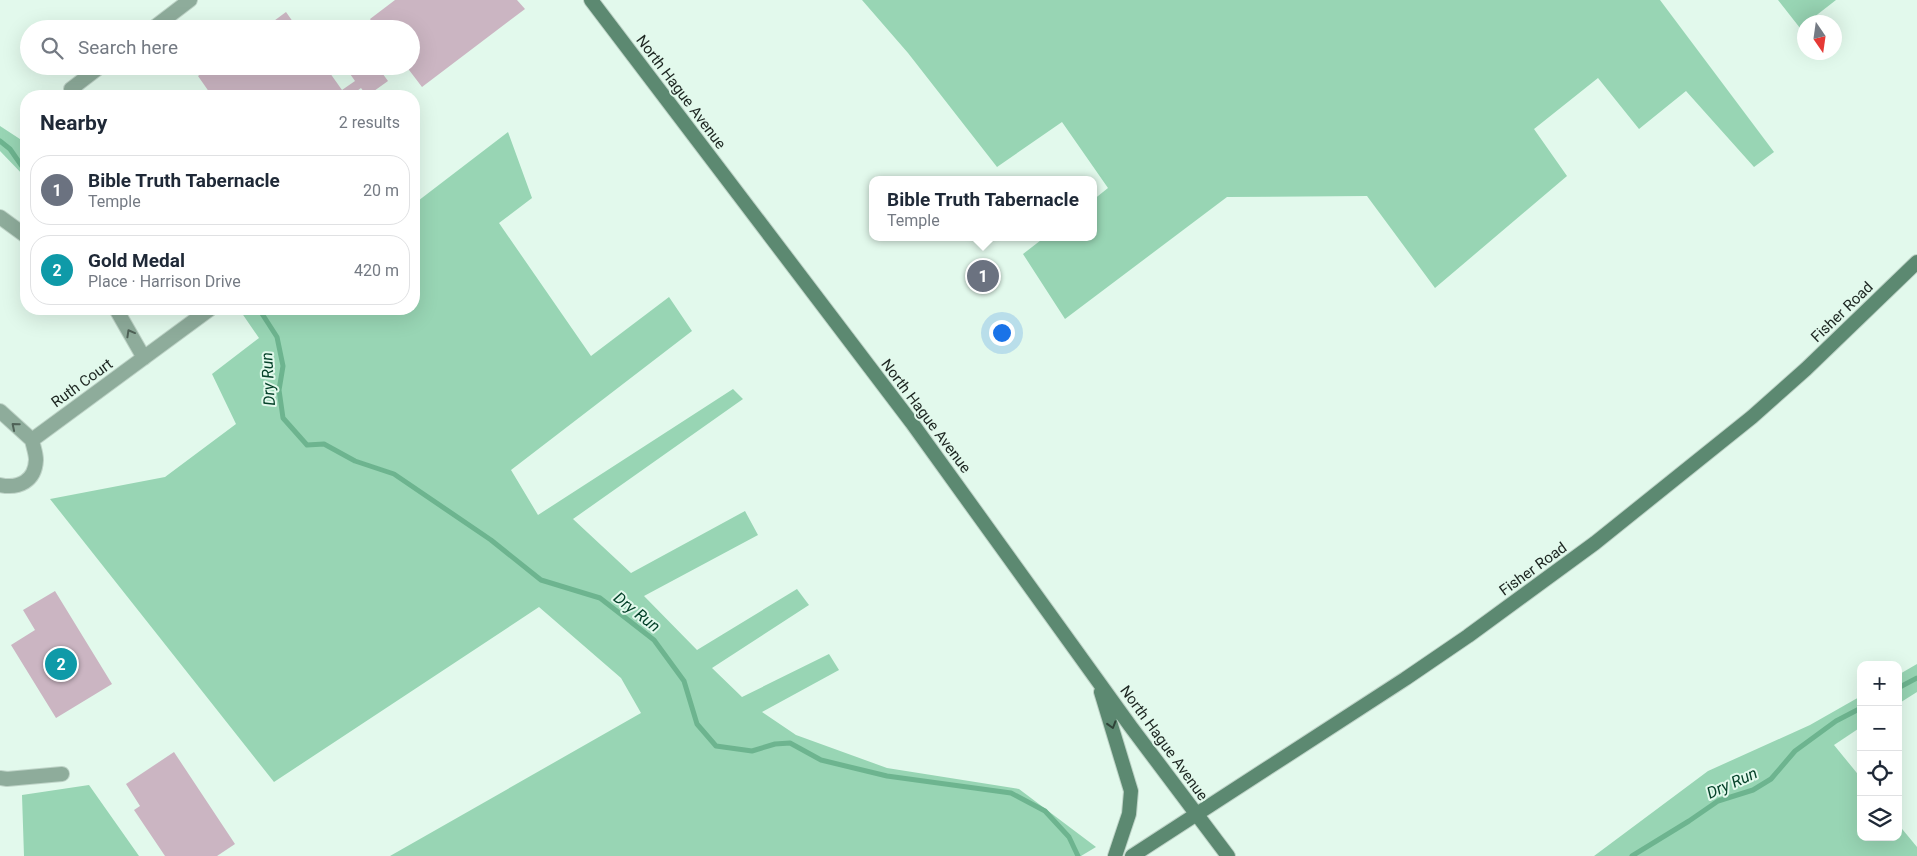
<!DOCTYPE html>
<html lang="en">
<head>
<meta charset="utf-8">
<style>
  body { margin:0; font-family:Roboto,sans-serif; background:#f2f2f3; color:#1f2937 }
  .controls { position:absolute; right:15px; bottom:15px; display:grid; overflow:hidden; border-radius:10px; box-shadow:0 5px 20px #0002 }
  .controls button { width:45px; height:45px; display:grid; place-items:center; padding:0; border:0; border-bottom:1px solid #e0e1e3; background:#fff; color:#1f2937; font:25px sans-serif }
  .compass { position:absolute; left:1797px; top:15px; width:45px; height:45px; border-radius:50%; background:#fff; box-shadow:0 5px 20px #0002; rotate:167deg }
  .you { position:absolute; left:1001px; top:332px; width:18px; height:18px; margin:-12px; border:4px solid #fff; border-radius:50%; background:#1a73e8; box-shadow:0 0 0 8px #1a73e833 }
  .badge { display:grid; place-items:center; width:32px; height:32px; border-radius:50%; background:#ea580c; color:#fff; font-size:16px; font-weight:700 }
  .pin { position:absolute; translate:-50% -50%; border:2px solid #fff; box-shadow:0 1px 5px #0006 }
  .popup { position:absolute; left:869px; top:176px; width:228px; height:65px; box-sizing:border-box; display:grid; place-content:center; border-radius:10px; background:#fff; filter:drop-shadow(0 1px 4px #0005); font-size:16px; white-space:nowrap; color:#747a83 }
  .popup b { font-size:19px; color:#1f2937 }
  .popup::after { content:''; position:absolute; left:50%; top:100%; margin-left:-10px; border:10px solid transparent; border-top-color:#fff }
  .list { margin:0; padding:0; list-style:none }
  h2 { display:flex; justify-content:space-between; align-items:center; height:65px; margin:0; padding:0 20px; font-size:21px }
  h2 small { font-size:16px; font-weight:400; color:#747a83 }
  .list li { display:grid; grid-template-columns:32px 1fr auto; gap:15px; align-items:center; box-sizing:border-box; height:70px; margin:0 10px 10px; padding:0 10px; border:1px solid #e0e1e3; border-radius:20px }
  .list b { display:block; font-size:19px; white-space:nowrap }
  .list p { margin:0; font-size:16px; white-space:nowrap; color:#747a83 }
  .list em { font-size:16px; font-style:normal; color:#747a83 }
  .icon { flex:none; width:28px; height:28px; fill:none; stroke:currentColor; stroke-width:2; stroke-linecap:round; stroke-linejoin:round }
  .map { position:relative; flex:none; width:1917px; height:856px; overflow:hidden }
  .search { position:absolute; background:#fff; box-shadow:0 5px 20px #0002; left:20px; top:20px; width:400px; height:55px; display:flex; align-items:center; gap:12px; box-sizing:border-box; padding:0 18px; border-radius:28px; color:#747a83; font-size:19px }
  .panel { position:absolute; background:#fff; box-shadow:0 5px 20px #0002; left:20px; top:90px; width:400px; height:225px; border-radius:20px }
  .map>svg:first-child { display:block }
  .green { fill:#98d5b4 }
  .lines { fill:none; stroke-linecap:round; stroke-linejoin:round }
  .stream { stroke:#6db48f; stroke-width:5 }
  .building { fill:#cbb5c2 }
  .minor-casing { stroke:#bed3c7; stroke-width:16 }
  .secondary-casing { stroke:#bed3c7; stroke-width:16 }
  .minor { stroke:#8eac9b; stroke-width:14 }
  .secondary { stroke:#5c8971; stroke-width:14 }
  .oneway { stroke:#4f6257 }
  .oneway2 { stroke:#2f4338 }
  .labels { text-anchor:middle; dominant-baseline:central; stroke-width:4; stroke-linejoin:round; paint-order:stroke }
  .street-label { font-size:15px; fill:#1c2520; stroke:#e2f9ec }
  .water-label { font-size:16px; font-style:italic; fill:#06422a; stroke:#e2f9ec }
</style>
</head>
<body>
<div class="map">
<svg width="1917" height="856" viewBox="0 0 1917 856">
  <rect width="100%" height="100%" fill="#e2f9ec"/>
  <path class="green" d="M862 0H1660L1774 152 1754 167 1686 91 1639 129 1598 78 1534 129 1567 176 1435 288 1367 196 1227 197 1065 319 1023 254 1045 237H1093V200L1108 188 1062 122 997 167 908 53Z
    M1778 0H1836L1800 28Z
    M0 126 26 143V178L0 151Z
    M508 132 532 198 499 223 591 356 669 297 692 331 511 470 538 515 733 389 743 399 573 519 631 573 745 511 758 535 644 596 697 650 797 589 809 605 712 668 742 697 829 654 839 670 762 712 796 735 887 768 1019 789 1096 847 1081 856H390L641 713 621 678 539 607 274 782 50 499 165 477 236 424 212 374 259 338 239 309H414V204Z
    M1917 664V692L1898 704V675Z
    M1861 696V727L1834 745 1861 778V837H1898V824L1917 847V856H1594L1708 771 1810 725Z
    M89 785 139 856H24L22 795Z"/>
  <g class="lines">
    <path class="stream" d="M0 141 10 149 26 172
      M259 309 277 337 283 366 279 390 283 418 307 445 324 444 355 461 394 474 491 540 541 580 600 598 654 640 684 681 697 724 716 746 752 751 775 744 790 743 821 760 887 776 1011 793 1045 811 1069 837 1078 856
      M1898 688 1917 678
      M1632 856 1689 821 1718 801 1753 790 1771 779 1795 751 1836 721 1861 708"/>
  </g>
  <path class="building" d="M395 0H517L525 9 422 87 406 66H411V29H377L370 19Z
    M286 12 298 29H263Z
    M211 66H325L342 90 355 81 348 71 354 66H377L388 81 367 96 361 88 350 96H212L198 76Z
    M55 591 112 684 56 718 11 645 35 630 23 610Z
    M174 752 235 844 217 856H165L134 810 140 806 126 784Z"/>
  <g class="lines">
    <g class="minor-casing">
      <path id="minor" d="M152 29 190 0
        M78 96 71 89 101 66
        M0 217 26 236
        M116 309 144 358
        M0 411 32 440
        M32 440 210 309
        M0 485C19 489 35 481 36 460 36 453 33 446 32 440
        M0 778 7 779 62 774"/>
    </g>
    <g class="secondary-casing">
      <path id="secondary" d="M591 0 912 423 1131 727 1228 856
        M1101 692 1131 791 1129 814 1115 856
        M1132 856 1405 679 1468 636 1595 543 1752 417 1806 369 1917 262"/>
    </g>
    <use href="#minor" class="minor"/>
    <use href="#secondary" class="secondary"/>
  </g>
  <defs><path id="oneway-chevron" d="M-2-3.5L2.5 0L-2 3.5" fill="none" stroke-width="1.6" stroke-linecap="round" stroke-linejoin="round" transform="scale(1.25)"/></defs>
  <g class="oneway">
    <use href="#oneway-chevron" transform="translate(130 333) rotate(-119)"/>
    <use href="#oneway-chevron" transform="translate(15 426) rotate(-140)"/>
  </g>
  <use class="oneway2" href="#oneway-chevron" transform="translate(1112 725) rotate(73)"/>
  <g class="labels">
    <g class="street-label">
      <text transform="translate(681 92) rotate(53)">North Hague Avenue</text>
      <text transform="translate(1842 312) rotate(-44)">Fisher Road</text>
      <text transform="translate(82 383) rotate(-36)">Ruth Court</text>
      <text transform="translate(926 416) rotate(53)">North Hague Avenue</text>
      <text transform="translate(1533 569) rotate(-36)">Fisher Road</text>
      <text transform="translate(1164 743) rotate(54)">North Hague Avenue</text>
    </g>
    <g class="water-label">
      <text transform="translate(268 379) rotate(-93)">Dry Run</text>
      <text transform="translate(637 612) rotate(38)">Dry Run</text>
      <text transform="translate(1732 783) rotate(-24)">Dry Run</text>
    </g>
  </g>
</svg>
<div class="controls">
<button>+</button>
<button>−</button>
<button><svg class="icon" aria-label="locate" viewBox="0 0 24 24"><circle cx="12" cy="12" r="6"/><path d="M12 2v4M12 18v4M2 12h4M18 12h4"/></svg></button>
<button><svg class="icon" aria-label="layers" viewBox="0 0 24 24"><path d="M12 4l9 5-9 5-9-5zM3 14l9 5 9-5"/></svg></button>
</div>
<svg class="compass" viewBox="-18 -18 36 36"><path d="M0-13l5 13h-10z" fill="#e53935"/><path d="M0 13l5-13h-10z" fill="#747a83"/></svg>
<div class="you"></div>
<div class="pin badge" style="left:983px;top:276px;background:#6b7280">1</div>
<div class="popup"><b>Bible Truth Tabernacle</b>Temple</div>
<div class="pin badge" style="left:61px;top:664px;background:#0f9aa8">2</div>
<div class="search"><svg class="icon" aria-label="search" viewBox="0 0 24 24"><circle cx="10" cy="10" r="6"/><path d="M15 15l6 6"/></svg>Search here</div>
<section class="panel">
<h2>Nearby<small>2 results</small></h2>
<ul class="list">
<li><span class="badge" style="background:#6b7280">1</span><div><b>Bible Truth Tabernacle</b><p>Temple</p></div><em>20 m</em></li>
<li><span class="badge" style="background:#0f9aa8">2</span><div><b>Gold Medal</b><p>Place · Harrison Drive</p></div><em>420 m</em></li>
</ul>
</section>
</div>
</body>
</html>
